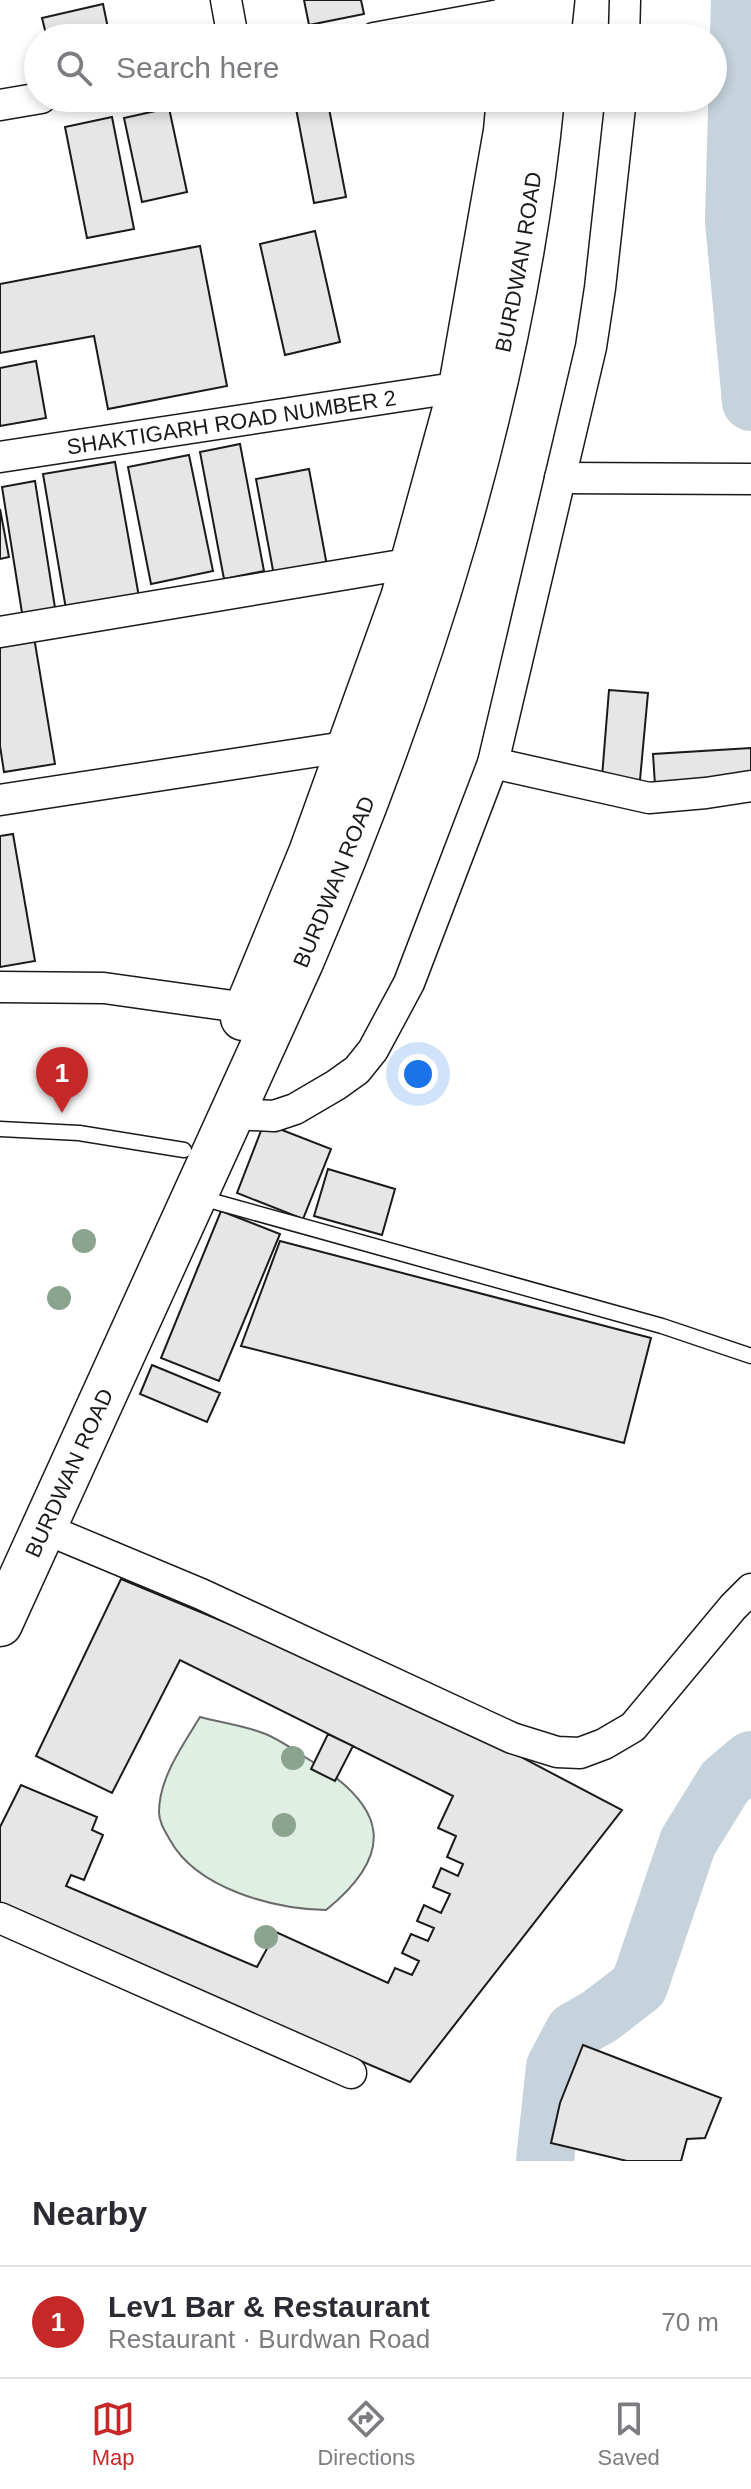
<!DOCTYPE html>
<html lang="en">
<head>
<meta charset="utf-8">
<style>
  body { margin:0; font-family:Arial,sans-serif; background:#f7f7f7; color:#2b2b33 }
  .you { position:absolute; left:418px; top:1074px; width:28px; height:28px; margin:-20px; border:6px solid #fff; border-radius:50%; background:#1a73e8; box-shadow:0 0 0 12px #1a73e833 }
  .badge { display:grid; place-items:center; width:52px; height:52px; border-radius:50%; background:#c62828; color:#fff; font-size:26px; font-weight:700 }
  .pin { position:absolute; translate:-50% -66px; filter:drop-shadow(0 2px 4px #0008) }
  .pin::after { content:''; position:absolute; top:42px; width:28px; height:24px; background:inherit; clip-path:polygon(0 0,100% 0,50% 100%) }
  .list { margin:0; padding:0; list-style:none }
  h2 { display:flex; justify-content:space-between; align-items:center; height:104px; margin:0; padding:0 32px; font-size:34px }
  h2 small { font-size:26px; font-weight:400; color:#7c7c81 }
  .list li { display:grid; grid-template-columns:52px 1fr auto; gap:24px; align-items:center; box-sizing:border-box; height:112px; padding:0 32px; border-top:2px solid #e1e1e2 }
  .list b { display:block; font-size:30px; white-space:nowrap }
  .list p { margin:0; font-size:26px; white-space:nowrap; color:#7c7c81 }
  .list em { font-size:26px; font-style:normal; color:#7c7c81 }
  .icon { flex:none; width:44px; height:44px; fill:none; stroke:currentColor; stroke-width:2; stroke-linecap:round; stroke-linejoin:round }
  .map { position:relative; flex:none; width:751px; height:2161px; overflow:hidden }
  .search { position:absolute; background:#fff; box-shadow:0 4px 12px #0003; left:24px; right:24px; top:24px; height:88px; display:flex; align-items:center; gap:20px; box-sizing:border-box; padding:0 28px; border-radius:44px; color:#7c7c81; font-size:30px }
  .sheet { height:216px; background:#fff }
  nav { display:flex; justify-content:space-around; align-items:center; box-sizing:border-box; height:112px; border-top:2px solid #e1e1e2; background:#fff; font-size:22px; color:#7c7c81 }
  nav a { display:grid; justify-items:center; gap:4px }
  nav .on { color:#c62828 }
  .map>svg:first-child { display:block }
  .green { fill:#e0efe3; stroke:#6a6a6a; stroke-width:2 }
  .lines { fill:none; stroke-linecap:round; stroke-linejoin:round }
  .river { stroke:#c6d2dc; stroke-width:58 }
  .building { fill:#e6e6e6; stroke:#1a1a1a; stroke-width:2 }
  .service-casing { stroke:#1a1a1a; stroke-width:17 }
  .minor-casing { stroke:#1a1a1a; stroke-width:33 }
  .primary-casing { stroke:#1a1a1a; stroke-width:47 }
  .service { stroke:#fff; stroke-width:14 }
  .minor { stroke:#fff; stroke-width:30 }
  .primary { stroke:#fff; stroke-width:44 }
  .tree { fill:#8aa48f }
  .labels { text-anchor:middle; dominant-baseline:central; stroke-width:6; stroke-linejoin:round; paint-order:stroke }
  .street-label { font-size:22px; fill:#1a1a1a; stroke:#fff }
</style>
</head>
<body>
<div class="map">
<svg width="751" height="2161" viewBox="0 0 751 2161">
  <rect width="100%" height="100%" fill="#fff"/>
  <path class="green" d="M200 1717C219 1722 241 1725 260 1732 279 1738 296 1752 313 1762 388 1808 395 1854 326 1910 274 1909 197 1889 170 1840 165 1831 159 1822 159 1812 159 1778 183 1745 200 1717Z"/>
  <g class="lines">
    <path class="river" d="M740 0 734 221 751 402
      M545 2161 555 2067 574 2031 600 2016 639 1986 688 1842 725 1782 751 1760"/>
  </g>
  <path class="building" d="M304 0H361L364 14 309 25Z
    M103 4 110 38H47L42 18Z
    M294 98H327L346 197 314 203Z
    M169 108 187 192 142 202 124 118Z
    M112 117 134 229 87 238 65 127Z
    M315 231 340 342 285 355 260 244Z
    M200 246 227 386 108 409 94 336 0 353V284Z
    M36 361 46 418 0 426V368Z
    M240 444 264 571 224 579 200 452Z
    M189 455 213 571 151 584 128 467Z
    M115 462 139 597 66 609 43 474Z
    M309 469 328 571 275 581 256 479Z
    M35 481 56 614 23 619 2 487Z
    M0 509 9 557 0 559Z
    M34 637 55 764 4 772 0 746V643Z
    M609 690 648 693 640 780 602 777Z
    M751 748V779L655 785 653 754Z
    M13 834 35 961 0 967V836Z
    M264 1123 331 1149 303 1219 237 1193Z
    M328 1169 395 1189 382 1235 314 1216Z
    M221 1211 280 1234 219 1381 161 1358Z
    M280 1241 651 1338 624 1443 241 1346Z
    M152 1365 220 1393 207 1422 140 1394Z
    M121 1579 416 1702 622 1810 410 2082 0 1907V1827L21 1785 97 1817 92 1830 103 1835 84 1880 71 1875 66 1886 257 1967 276 1932 388 1983 395 1968 412 1975 419 1961 402 1953 411 1934 428 1941 434 1928 417 1921 424 1905 441 1913 450 1894 433 1887 441 1868 458 1876 463 1864 447 1857 456 1836 438 1828 453 1796 180 1660 112 1793 36 1756Z
    M328 1734 353 1746 335 1781 311 1769Z
    M583 2045 721 2098 705 2138 687 2139 681 2161H627L551 2143 560 2103Z"/>
  <g class="lines">
    <g class="service-casing">
      <path id="service" d="M0 1129 79 1133 184 1150
        M198 1197 662 1326 751 1356"/>
    </g>
    <g class="minor-casing">
      <g id="minor">
        <path d="M226 0 233 38"/>
        <path d="M374 38 516 12"/>
        <path d="M624 38 625 0"/>
        <path d="M0 105 41 98"/>
        <path id="s1" d="M0 457 461 387"/>
        <path d="M560 478 751 479"/>
        <path d="M0 632 413 563"/>
        <path d="M493 763 649 798 706 793 751 786"/>
        <path d="M0 800 351 746"/>
        <path d="M0 987 104 988 247 1008"/>
        <path d="M232 1114 274 1116 295 1109 336 1085 357 1070 373 1050 409 983 493 763 591 347 600 288 621 98"/>
        <path d="M43 1528 201 1594 512 1738 557 1752 580 1753 604 1744 633 1727 733 1607 751 1589"/>
        <path d="M0 1918 351 2073"/>
      </g>
    </g>
    <g class="primary-casing">
      <g id="primary">
        <path d="M514 38 517 0"/>
        <path d="M548 38 552 0"/>
        <path d="M243 1018 311 853 403 598 461 387 506 131 509 98"/>
        <path id="s2" d="M0 1624 301 962C418 688 513 396 542 98"/>
      </g>
    </g>
    <use href="#service" class="service"/>
    <use href="#minor" class="minor"/>
    <use href="#primary" class="primary"/>
  </g>
  <g class="tree">
    <circle cx="84" cy="1241" r="12"/>
    <circle cx="59" cy="1298" r="12"/>
    <circle cx="293" cy="1758" r="12"/>
    <circle cx="284" cy="1825" r="12"/>
    <circle cx="266" cy="1937" r="12"/>
  </g>
  <g class="labels">
    <g class="street-label">
      <text stroke="none"><textPath href="#s2" startOffset="1462">BURDWAN ROAD</textPath></text>
      <text stroke="none"><textPath href="#s1" startOffset="234">SHAKTIGARH ROAD NUMBER 2</textPath></text>
      <text stroke="none"><textPath href="#s2" startOffset="814">BURDWAN ROAD</textPath></text>
      <text stroke="none"><textPath href="#s2" startOffset="166">BURDWAN ROAD</textPath></text>
    </g>
  </g>
</svg>
<div class="you"></div>
<div class="pin badge" style="left:62px;top:1113px">1</div>
<div class="search"><svg class="icon" aria-label="search" viewBox="0 0 24 24"><circle cx="10" cy="10" r="6"/><path d="M15 15l6 6"/></svg>Search here</div>
</div>
<section class="sheet">
<h2>Nearby<small></small></h2>
<ul class="list">
<li><span class="badge">1</span><div><b>Lev1 Bar &amp; Restaurant</b><p>Restaurant · Burdwan Road</p></div><em>70 m</em></li>
</ul>
</section>
<nav>
<a class="on"><svg class="icon" aria-label="map" viewBox="0 0 24 24"><path d="M3 6l6-2 6 2 6-2v14l-6 2-6-2-6 2zM9 4v14M15 6v14"/></svg>Map</a>
<a><svg class="icon" aria-label="directions" viewBox="0 0 24 24"><path d="M12 3l9 9-9 9-9-9zM9 14v-3h6M13 9l2 2-2 2"/></svg>Directions</a>
<a><svg class="icon" aria-label="saved" viewBox="0 0 24 24"><path d="M7 4h10v16l-5-4-5 4z"/></svg>Saved</a>
</nav>
</body>
</html>
